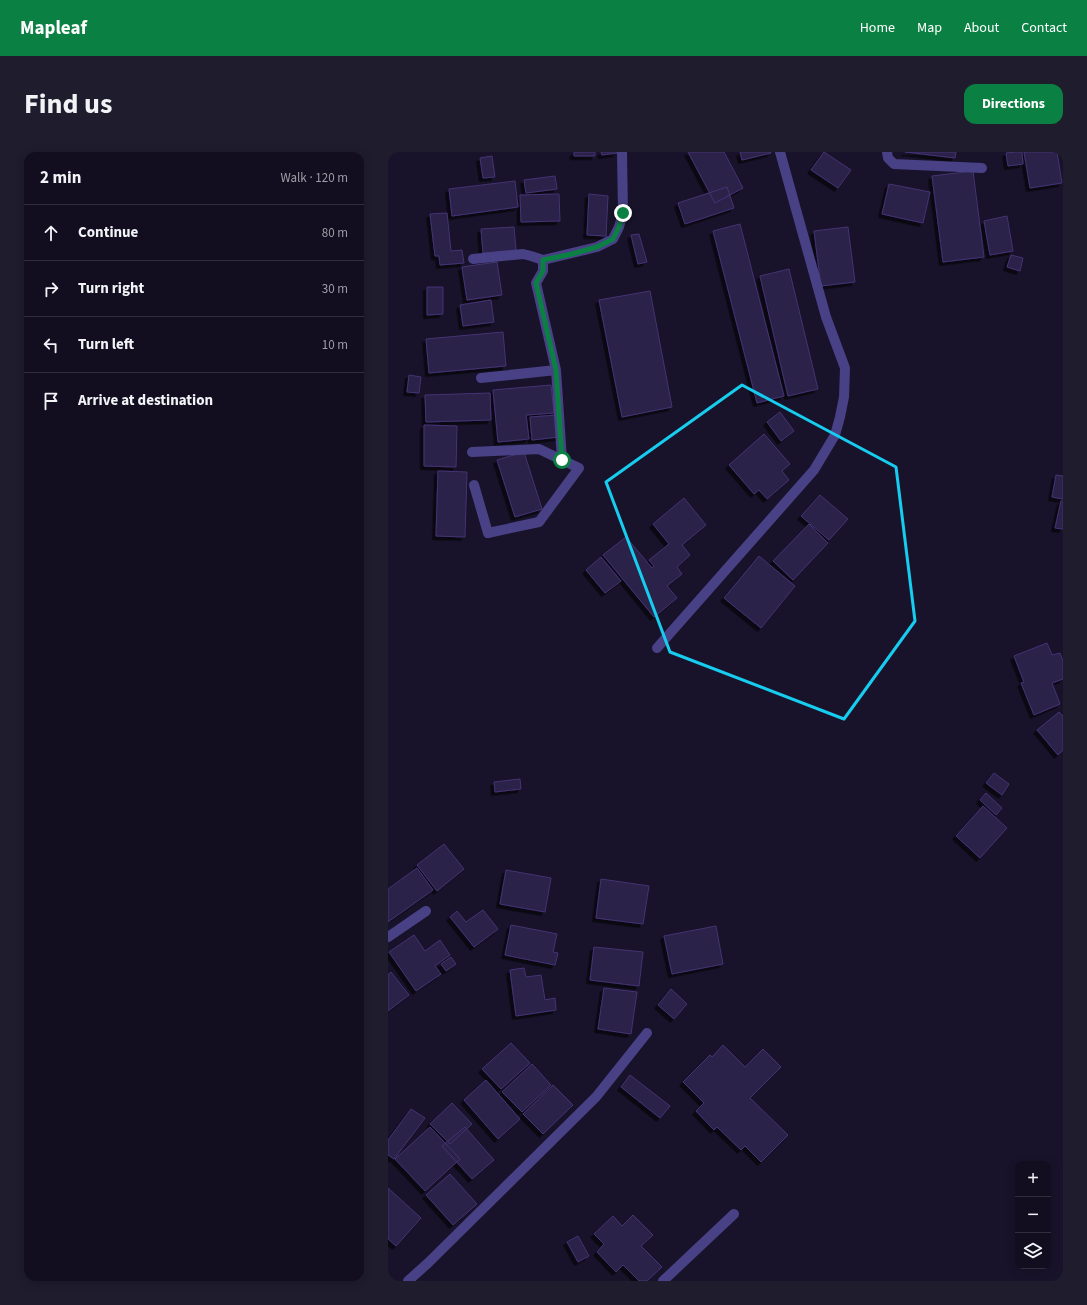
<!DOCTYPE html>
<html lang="en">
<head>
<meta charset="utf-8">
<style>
  body { margin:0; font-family:"Source Sans 3",sans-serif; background:#1f1c2d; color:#f1f3f6 }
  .controls { position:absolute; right:12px; bottom:12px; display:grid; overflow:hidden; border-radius:8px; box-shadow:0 2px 10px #0003 }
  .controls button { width:36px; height:36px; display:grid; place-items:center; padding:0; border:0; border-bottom:1px solid #312e3e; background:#120e20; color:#f1f3f6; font:20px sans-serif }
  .stop { position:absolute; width:12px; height:12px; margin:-9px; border:3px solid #0b8043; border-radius:50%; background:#fff }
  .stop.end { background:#0b8043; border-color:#fff; box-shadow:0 1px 4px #0008 }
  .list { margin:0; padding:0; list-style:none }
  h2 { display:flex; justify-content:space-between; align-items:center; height:52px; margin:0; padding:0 16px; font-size:17px }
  h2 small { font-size:13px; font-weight:400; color:#9c9ca5 }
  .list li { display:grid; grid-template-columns:26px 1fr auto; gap:12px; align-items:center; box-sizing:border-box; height:56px; padding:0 16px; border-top:1px solid #312e3e }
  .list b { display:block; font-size:15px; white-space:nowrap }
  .list em { font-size:13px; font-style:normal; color:#9c9ca5 }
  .icon { flex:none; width:22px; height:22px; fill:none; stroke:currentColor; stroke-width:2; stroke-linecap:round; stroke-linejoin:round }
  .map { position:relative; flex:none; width:675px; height:1129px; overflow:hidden; border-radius:12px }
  header { display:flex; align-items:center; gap:24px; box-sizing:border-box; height:56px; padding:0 20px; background:#0b8043; color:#fff }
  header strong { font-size:19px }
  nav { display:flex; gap:22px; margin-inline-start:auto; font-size:14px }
  .intro { display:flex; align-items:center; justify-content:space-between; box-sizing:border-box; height:96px; padding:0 24px }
  h1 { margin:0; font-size:28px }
  .button { padding:10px 18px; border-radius:12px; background:#0b8043; color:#fff; font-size:14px; font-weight:700 }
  main { display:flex; gap:24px; padding:0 24px }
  aside { flex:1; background:#120e20; border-radius:12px; box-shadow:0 2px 10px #0003 }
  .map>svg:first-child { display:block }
  .building { fill:#2b2049; stroke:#443474; filter:url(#shadow) }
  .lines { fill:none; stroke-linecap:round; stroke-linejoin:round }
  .minor { stroke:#484185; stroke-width:10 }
  .route { stroke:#0b8043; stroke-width:5 }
  .marked { fill:none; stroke:#17cdef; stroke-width:3; stroke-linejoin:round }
</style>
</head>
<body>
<header>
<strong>Mapleaf</strong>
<nav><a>Home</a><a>Map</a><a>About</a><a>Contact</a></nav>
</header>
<div class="intro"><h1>Find us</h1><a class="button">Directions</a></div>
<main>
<aside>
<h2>2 min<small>Walk · 120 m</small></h2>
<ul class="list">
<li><svg class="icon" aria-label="ahead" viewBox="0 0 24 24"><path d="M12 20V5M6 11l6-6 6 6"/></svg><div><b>Continue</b></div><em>80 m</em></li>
<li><svg class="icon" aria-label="right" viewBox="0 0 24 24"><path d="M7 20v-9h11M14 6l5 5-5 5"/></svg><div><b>Turn right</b></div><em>30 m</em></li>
<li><svg class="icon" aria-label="left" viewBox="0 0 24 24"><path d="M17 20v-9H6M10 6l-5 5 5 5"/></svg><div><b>Turn left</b></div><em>10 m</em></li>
<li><svg class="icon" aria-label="arrive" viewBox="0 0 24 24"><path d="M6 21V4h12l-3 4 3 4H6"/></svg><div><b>Arrive at destination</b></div></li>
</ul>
</aside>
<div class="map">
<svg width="675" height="1129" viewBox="0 0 675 1129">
  <defs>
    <filter id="shadow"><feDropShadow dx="-3.5" dy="3.5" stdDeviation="0" flood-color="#0009"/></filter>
  </defs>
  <rect width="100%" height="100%" fill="#18132a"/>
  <path class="building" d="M186 0H207V4H186Z
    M213 0H228L229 1 214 3Z
    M300 0H336L355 36 327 51Z
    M352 0H383V1L354 8Z
    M436 0 463 18 450 36 423 18Z
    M517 0H568L567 6Z
    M628 0H634L635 12 620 14 618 1Z
    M636 0H669L674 31 642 36Z
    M104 4 107 25 95 26 92 6Z
    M585 19 596 105 555 110 544 24Z
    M167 24 169 37 138 41 136 28Z
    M127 29 130 55 64 64 61 37Z
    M501 32 542 40 535 71 494 62Z
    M339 35 346 56 297 72 290 51Z
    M171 42 172 69 133 70 132 43Z
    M201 42 220 44 218 84 199 83Z
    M59 61 63 99 74 98 76 111 52 113 51 104H47L42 62Z
    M619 64 625 99 602 103 596 69Z
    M352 72 396 244 369 251 325 79Z
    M126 75 128 98 95 101 93 77Z
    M460 75 467 130 433 134 426 79Z
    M251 82 259 110 250 112 243 83Z
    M623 103 635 106 632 119 619 115Z
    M109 110 114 143 79 148 74 115Z
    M401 117 430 237 400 244 372 124Z
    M39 135H55V162L39 163Z
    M262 139 284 255 234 265 211 148Z
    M103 148 106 170 75 174 72 153Z
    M115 180 118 214 41 221 38 187Z
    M21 223 33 225 31 241 19 240Z
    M163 233 166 261 138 263 141 287 110 290 105 238Z
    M102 241 103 268 38 270 37 243Z
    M392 260 406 279 393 289 379 270Z
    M169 263 171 285 144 288 142 265Z
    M36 273 69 274 68 315 36 314Z
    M376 282 402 312 394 319 401 328 379 347 371 338 366 342 341 313Z
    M136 300 154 357 127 365 109 308Z
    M50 319 79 320 77 385 48 384Z
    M668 323 675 324V347L664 345Z
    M432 343 460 367 441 388 413 364Z
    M296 346 318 373 294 393 302 403 289 415 294 422 279 434 289 446 266 465 215 403 238 385 264 416 266 414 261 408 281 392 265 372Z
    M673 349H675V377L667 376Z
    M421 372 440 391 405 428 385 409Z
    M371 404 407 434 373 476 336 446Z
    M213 405 233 429 217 441 198 418Z
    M659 491 664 503 672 501 675 509V527L664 531 672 552 646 563 633 531 636 530 626 504Z
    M671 560 675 564V598L670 603 649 578Z
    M606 621 621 632 614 643 598 631Z
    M132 627 133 637 107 640 106 630Z
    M598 641 614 656 608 663 592 648Z
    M595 654 619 676 592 706 568 684Z
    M56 692 76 717 49 739 29 713Z
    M29 716 45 738 0 770V737Z
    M118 718 163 726 157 760 112 752Z
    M213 727 261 734 255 772 208 766Z
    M95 758 110 777 86 795 62 765 69 759 78 770Z
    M123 773 169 782 165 800 170 801 167 813 117 803Z
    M328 774 335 812 284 822 276 784Z
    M26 783 37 799 52 788 62 803 47 814 53 822 28 839 1 800Z
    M206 795 255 800 251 834 202 828Z
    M63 805 68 812 58 819 53 812Z
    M136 816 138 825 153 823 157 848 167 846 168 858 128 864 122 818Z
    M3 820 21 843 0 859V823Z
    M216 836 249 840 243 882 210 877Z
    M283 837 299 852 286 867 270 853Z
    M123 891 142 911 113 937 94 917Z
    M335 893 357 915 375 897 393 915 362 946 400 983 373 1010 357 994 353 998 329 975 326 978 308 959 316 951 295 930 322 903 324 905Z
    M144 912 163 933 134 960 114 940Z
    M242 923 282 954 272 966 233 935Z
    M98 928 132 967 110 987 76 948Z
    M165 933 185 953 155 982 135 962Z
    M64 951 84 972 62 992 42 972Z
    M23 957 37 966 6 1007 0 1003V988Z
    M42 975 72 1007 37 1039 7 1007Z
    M77 975 106 1008 84 1027 54 994Z
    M62 1022 89 1052 65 1073 38 1043Z
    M0 1036 33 1066 8 1094 0 1087Z
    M245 1063 265 1083 253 1094 274 1115 259 1129H251L235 1113 228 1120 209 1100 216 1092 206 1082 225 1064 234 1074Z
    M190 1084 201 1104 190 1110 179 1090Z"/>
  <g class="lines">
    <path class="minor" d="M499 0 500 6 506 12 594 16
      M85 107 135 102 143 104 155 108
      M93 226 168 218
      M84 300 151 297 174 308
      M86 333 100 381 151 370 191 316 174 308 168 218 148 131 155 119V108L209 95 225 87 231 75 235 61 234 0
      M269 496 426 318 447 283 452 265 456 245 457 216 438 165 392 0
      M0 785 38 759
      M20 1129 40 1111 208 945 259 881
      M275 1129 346 1062"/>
  </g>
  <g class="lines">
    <path class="route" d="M174 308 168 218 148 131 155 119V108L184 102 209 95 225 87 231 75 235 61"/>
  </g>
  <path class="marked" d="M354 233 508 315 527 469 456 567 282 500 218 330Z"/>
</svg>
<div class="controls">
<button>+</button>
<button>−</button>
<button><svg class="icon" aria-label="layers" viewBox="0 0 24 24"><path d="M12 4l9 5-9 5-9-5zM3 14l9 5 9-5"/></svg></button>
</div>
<div class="stop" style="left:174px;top:308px"></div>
<div class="stop end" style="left:235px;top:61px"></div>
</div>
</main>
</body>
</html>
